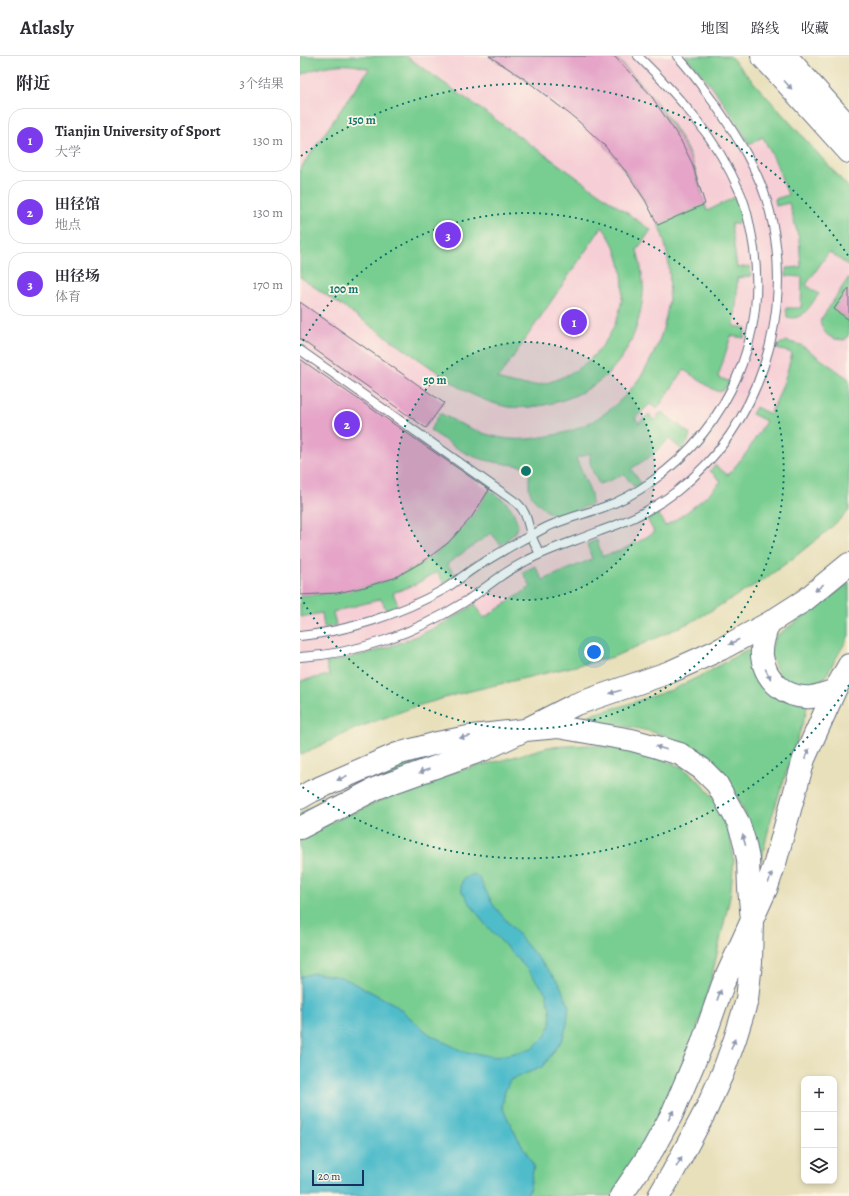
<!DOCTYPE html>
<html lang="zh">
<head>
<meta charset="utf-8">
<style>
  body { margin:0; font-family:Alegreya,"Noto Serif SC",serif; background:#f7f7f7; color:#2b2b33 }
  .controls { position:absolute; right:12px; bottom:12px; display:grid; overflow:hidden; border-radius:8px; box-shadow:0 2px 6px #0003 }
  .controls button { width:36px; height:36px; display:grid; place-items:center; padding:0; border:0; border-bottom:1px solid #e1e1e2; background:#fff; color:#2b2b33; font:20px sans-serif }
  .scale { position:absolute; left:12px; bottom:10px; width:52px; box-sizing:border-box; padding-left:4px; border:2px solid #1b2f5e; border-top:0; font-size:11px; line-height:14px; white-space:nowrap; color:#1b2f5e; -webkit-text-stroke:3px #fcf5e5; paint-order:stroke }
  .you { position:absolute; left:294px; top:596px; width:14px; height:14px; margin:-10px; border:3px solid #fff; border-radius:50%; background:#1a73e8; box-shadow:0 0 0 6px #1a73e833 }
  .badge { display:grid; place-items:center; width:26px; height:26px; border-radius:50%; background:#7c3aed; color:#fff; font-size:13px; font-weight:700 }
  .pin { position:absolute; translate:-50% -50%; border:2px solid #fff; box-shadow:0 1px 4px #0006 }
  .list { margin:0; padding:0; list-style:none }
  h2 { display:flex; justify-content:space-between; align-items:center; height:52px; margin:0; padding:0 16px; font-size:17px }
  h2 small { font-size:13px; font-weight:400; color:#7c7c81 }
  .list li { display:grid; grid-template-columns:26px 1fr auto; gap:12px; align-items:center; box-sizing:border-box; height:64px; margin:0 8px 8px; padding:0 8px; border:1px solid #e1e1e2; border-radius:16px }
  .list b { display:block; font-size:15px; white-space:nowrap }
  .list p { margin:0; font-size:13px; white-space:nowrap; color:#7c7c81 }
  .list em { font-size:13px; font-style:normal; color:#7c7c81 }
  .icon { flex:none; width:22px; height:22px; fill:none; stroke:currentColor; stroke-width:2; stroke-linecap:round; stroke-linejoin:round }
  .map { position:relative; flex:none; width:549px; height:1140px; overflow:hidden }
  header { display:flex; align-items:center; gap:24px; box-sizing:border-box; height:56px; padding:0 20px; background:#fff; border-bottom:1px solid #e1e1e2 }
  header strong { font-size:19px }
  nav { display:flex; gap:22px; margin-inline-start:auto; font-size:14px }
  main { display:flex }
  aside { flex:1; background:#fff }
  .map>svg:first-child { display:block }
  .built { fill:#f6cfd6 }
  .green { fill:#78cd90; stroke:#4a7e77; fill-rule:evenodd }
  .water { fill:#50bcca; stroke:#367694 }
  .building { fill:#e5a4c8 }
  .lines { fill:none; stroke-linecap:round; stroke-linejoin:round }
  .lane-casing { stroke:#636d7f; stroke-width:10 }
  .secondary-casing { stroke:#636d7f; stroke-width:24 }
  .primary-casing { stroke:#636d7f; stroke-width:24 }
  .lane { stroke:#fff; stroke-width:8 }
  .secondary { stroke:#fff; stroke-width:22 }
  .primary { stroke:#fff; stroke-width:22 }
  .oneway { fill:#8d97ae }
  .ring { fill:none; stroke:#0f766e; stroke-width:2; stroke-dasharray:2 4 }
  .centre { fill:#0f766e; stroke:#fcf5e5; stroke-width:2 }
  .ring-label { font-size:12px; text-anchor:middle; font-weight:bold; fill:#0f766e; stroke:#fcf5e5; stroke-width:3.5; stroke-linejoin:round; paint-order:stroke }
</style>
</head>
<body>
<header>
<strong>Atlasly</strong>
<nav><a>地图</a><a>路线</a><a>收藏</a></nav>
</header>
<main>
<aside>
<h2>附近<small>3个结果</small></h2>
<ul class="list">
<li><span class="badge">1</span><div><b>Tianjin University of Sport</b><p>大学</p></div><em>130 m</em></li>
<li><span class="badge">2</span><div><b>田径馆</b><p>地点</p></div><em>130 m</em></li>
<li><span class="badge">3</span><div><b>田径场</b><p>体育</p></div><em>170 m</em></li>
</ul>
</aside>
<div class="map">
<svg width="549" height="1140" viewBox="0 0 549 1140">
  <rect width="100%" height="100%" fill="#fcf5e5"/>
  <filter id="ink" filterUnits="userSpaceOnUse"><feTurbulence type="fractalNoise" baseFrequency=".025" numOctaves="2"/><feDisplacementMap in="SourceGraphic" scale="8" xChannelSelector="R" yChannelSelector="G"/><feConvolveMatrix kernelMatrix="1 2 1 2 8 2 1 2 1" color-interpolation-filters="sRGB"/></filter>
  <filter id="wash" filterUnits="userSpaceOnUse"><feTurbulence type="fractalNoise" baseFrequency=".012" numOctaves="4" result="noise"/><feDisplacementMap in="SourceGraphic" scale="16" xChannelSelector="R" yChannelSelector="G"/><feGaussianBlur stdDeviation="0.9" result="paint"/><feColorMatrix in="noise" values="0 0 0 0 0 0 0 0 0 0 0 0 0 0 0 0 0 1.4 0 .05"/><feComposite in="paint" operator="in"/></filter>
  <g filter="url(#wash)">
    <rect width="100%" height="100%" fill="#e8e0bb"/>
    <path class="built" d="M0 0H399L549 162V370L480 435 0 642Z"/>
    <path class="green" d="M0 0H106L351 174 337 194C340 205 342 216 343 227 344 237 342 248 340 257 331 301 303 332 260 345 244 350 225 353 208 351 193 348 179 342 165 335L0 221V113L69 13C46 5 22 9 0 19ZM302 171C343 222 320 298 260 322 253 325 245 328 237 329 223 330 210 327 198 323Z
      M189 0H314C344 28 378 69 393 108 398 123 402 139 407 155L435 141 444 166 431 168 437 212 450 210 451 220 437 222V239L434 270 446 272 444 282 431 280 418 321 430 326 424 334 419 336 411 332 384 314 357 353 350 348 335 362 339 367 349 358 354 365 360 357H363L390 378 388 386 382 394 369 383 351 400 331 413 341 427 334 431 324 418 309 425 299 428C294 418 287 407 291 397L276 402 291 438 292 448C283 451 269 459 260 460 250 461 233 445 230 436 228 430 230 418 229 411 210 408 188 407 170 399 156 393 143 383 130 374L140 357C161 369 186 381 210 383 221 384 231 383 242 381 254 379 267 377 278 372 354 341 389 243 359 170 353 156 344 143 336 131 326 117 316 102 304 89 271 54 229 26 189 0Z
      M385 0H430L549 132V210L529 196 506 229 519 238C510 249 503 266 487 261L486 252H501L502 221 486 220V212L501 211 499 183 489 147 476 150 475 143 488 139 476 107 463 81 449 88C432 56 410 26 385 0Z
      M549 221V278L545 284C530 284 524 279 520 265Z
      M486 285 501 289 549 323V455L526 476 492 503 465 523 395 564 356 582 313 601 158 638 114 651 57 672 0 699V625L29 619 26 606C81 597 129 579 175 548L184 562 231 531 223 516 235 510 243 524 292 503 287 488 297 484 302 500C321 496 338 487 354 476L347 463 358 457 365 470C386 458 405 443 421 425L410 415 415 409 428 419 447 396 466 365 452 358 456 351 470 358C480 339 487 318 492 297L477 293 478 289Z
      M189 434C207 446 211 447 218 469L215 477 201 489 191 477 147 508 156 520 144 527 137 516 114 529 93 537 98 549 86 554 81 543 33 556 36 569 24 572 22 557 0 561V539C53 538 109 524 148 487 165 471 177 453 189 434Z
      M549 527V580L524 623 515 629 501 631 491 629 479 619 470 597 475 581Z
      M446 594 454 596 507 649 506 657 471 763 461 805C451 770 439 734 414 707 410 702 404 700 399 696 386 689 371 680 357 677 329 670 299 666 270 664L322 650 374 633 408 616Z
      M289 689 332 693 382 711 399 725 418 747 429 774 434 804 430 841 420 885 408 937 397 973 367 1050 312 1140H0V784L32 766 100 736 157 715 199 705 248 691Z
      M116 706 118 709 0 763V757C36 736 75 717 116 706Z"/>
    <path class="water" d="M174 818 179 822 194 850 259 927 269 950 267 968 262 984 253 997 242 1011 210 1024 205 1035 202 1051 215 1077 234 1110 229 1135 226 1140H0V921L13 917 42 921 94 948 129 978 162 995 196 1001 232 993 246 979 251 966 250 952 246 937 227 913 184 867 162 836 161 829 163 823Z"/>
    <g id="blocks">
      <path class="building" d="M189 0H314L350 38 380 83 392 107 405 148 358 169 345 144 327 117 304 89 277 64 226 24Z
        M549 232V264L534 253Z
        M0 246 144 347 126 372 0 283Z
        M0 303 189 434 171 462 148 487 124 505 94 522 65 531 37 537 0 539Z"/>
    </g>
  </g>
  <g filter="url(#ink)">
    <use href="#blocks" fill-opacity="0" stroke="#636d7f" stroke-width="1"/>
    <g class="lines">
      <g class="lane-casing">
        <path id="lane" d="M0 294 217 447C227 456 227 466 231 478 233 485 237 492 240 498
          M0 580C49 575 100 558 143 534 155 527 165 518 176 511 191 502 206 493 222 484 233 479 243 472 254 468 270 461 288 457 304 451 321 445 337 436 351 426 430 370 470 277 452 181 449 165 446 149 439 134 417 83 378 39 338 0
          M0 601C57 598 115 577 163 547 176 539 188 529 201 520 209 514 219 509 228 504 251 492 276 485 300 475 327 466 355 452 377 435 460 370 495 258 470 156 460 116 437 80 414 47 402 31 391 14 377 0"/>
      </g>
      <g class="secondary-casing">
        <path id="secondary" d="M462 0 549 96
          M486 0 549 71"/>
      </g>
      <g class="primary-casing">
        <path id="primary" d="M469 567C465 577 461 589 462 600 465 624 486 643 511 641 519 640 527 637 535 634
          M0 742 12 735 97 698 137 687 173 680 225 674 274 649 370 616 421 593 469 567 505 544 549 508
          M0 772 77 732 183 694 225 674 258 671 332 684 357 691 380 698 402 713 417 728 438 766 444 784 448 803 449 832 452 864 423 928 402 988 372 1058 353 1093 321 1140
          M359 1140 373 1116 406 1054 423 1016 435 983 447 944 451 906 452 864 467 831 475 807 504 703 535 634 549 609"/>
      </g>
      <use href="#lane" class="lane"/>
      <use href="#secondary" class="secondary"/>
      <use href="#primary" class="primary"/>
    </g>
    <defs><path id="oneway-solid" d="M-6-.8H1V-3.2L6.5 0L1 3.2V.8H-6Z"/></defs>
    <g class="oneway">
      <use href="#oneway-solid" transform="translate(488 29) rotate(48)"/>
      <use href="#oneway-solid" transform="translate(519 532) rotate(141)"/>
      <use href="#oneway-solid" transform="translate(434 586) rotate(152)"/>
      <use href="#oneway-solid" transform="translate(468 618) rotate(62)"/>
      <use href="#oneway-solid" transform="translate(315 636) rotate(162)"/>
      <use href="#oneway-solid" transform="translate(165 681) rotate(169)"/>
      <use href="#oneway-solid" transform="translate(361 692) rotate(-163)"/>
      <use href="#oneway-solid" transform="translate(507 698) rotate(-67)"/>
      <use href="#oneway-solid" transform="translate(124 715) rotate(160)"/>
      <use href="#oneway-solid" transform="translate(42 722) rotate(156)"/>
      <use href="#oneway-solid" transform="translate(444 784) rotate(-106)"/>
      <use href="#oneway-solid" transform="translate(470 822) rotate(-71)"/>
      <use href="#oneway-solid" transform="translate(419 939) rotate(-70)"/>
      <use href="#oneway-solid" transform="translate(433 988) rotate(-70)"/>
      <use href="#oneway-solid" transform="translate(371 1059) rotate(-63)"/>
      <use href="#oneway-solid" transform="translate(379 1106) rotate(-61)"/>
    </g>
  </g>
  <circle cx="226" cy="415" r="129" fill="#0f766e" fill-opacity=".12"/>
  <g class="ring">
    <circle cx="226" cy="415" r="129"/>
    <path d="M0 290A258 258 0 1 1 0 540"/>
    <path d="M549 629A387 387 0 0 1 1 730M1 100A387 387 0 0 1 549 201"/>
  </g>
  <circle cx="226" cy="415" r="6" class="centre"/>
  <g class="ring-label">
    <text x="62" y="68">150 m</text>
    <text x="44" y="237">100 m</text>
    <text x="135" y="328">50 m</text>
  </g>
</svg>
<div class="controls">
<button>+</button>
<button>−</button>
<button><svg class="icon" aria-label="layers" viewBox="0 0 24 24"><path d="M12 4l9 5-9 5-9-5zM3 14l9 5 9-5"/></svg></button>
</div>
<div class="scale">20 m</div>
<div class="you"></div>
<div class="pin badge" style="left:274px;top:266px">1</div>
<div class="pin badge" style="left:47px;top:368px">2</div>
<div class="pin badge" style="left:148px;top:179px">3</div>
</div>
</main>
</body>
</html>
